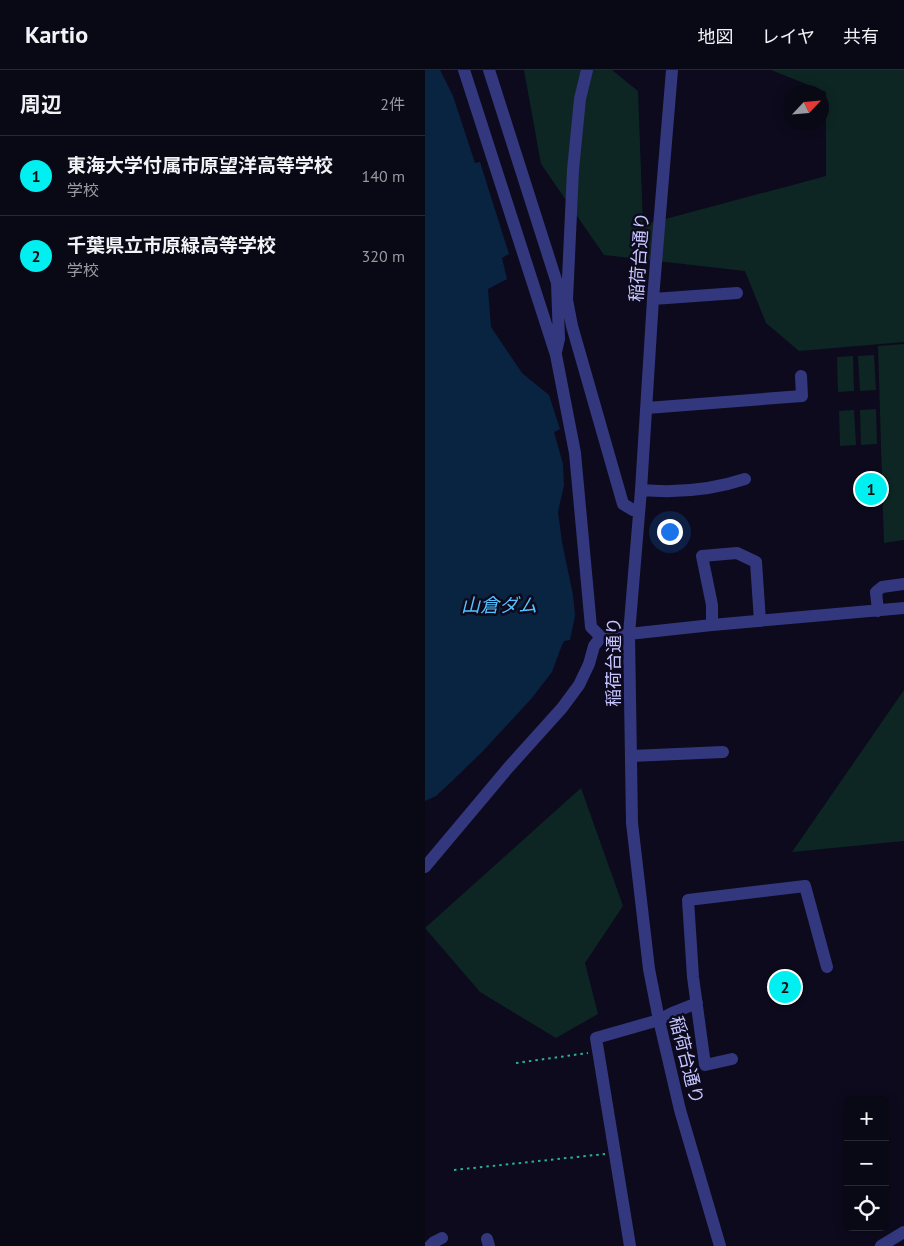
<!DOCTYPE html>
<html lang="ja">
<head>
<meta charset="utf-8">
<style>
  body { margin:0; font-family:"PT Sans","Noto Sans JP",sans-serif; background:#12111e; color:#f1f3f6 }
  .controls { position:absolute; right:15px; bottom:15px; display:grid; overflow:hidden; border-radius:8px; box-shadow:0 2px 12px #0003 }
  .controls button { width:45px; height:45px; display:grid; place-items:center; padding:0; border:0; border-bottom:1px solid #292934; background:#090815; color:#f1f3f6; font:25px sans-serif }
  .compass { position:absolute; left:359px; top:15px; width:45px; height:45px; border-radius:50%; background:#090815; box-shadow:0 2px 12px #0003; rotate:64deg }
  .you { position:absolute; left:244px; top:461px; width:18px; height:18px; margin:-12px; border:4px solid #fff; border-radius:50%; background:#1a73e8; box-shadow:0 0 0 8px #1a73e833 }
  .badge { display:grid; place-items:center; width:32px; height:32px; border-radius:50%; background:#00eff0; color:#111; font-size:16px; font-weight:700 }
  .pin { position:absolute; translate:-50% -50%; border:2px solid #fff; box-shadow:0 1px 5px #0006 }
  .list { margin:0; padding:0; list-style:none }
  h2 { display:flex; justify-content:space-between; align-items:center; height:65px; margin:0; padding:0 20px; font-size:21px }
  h2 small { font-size:16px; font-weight:400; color:#999aa0 }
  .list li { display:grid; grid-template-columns:32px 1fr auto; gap:15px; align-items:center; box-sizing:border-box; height:80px; padding:0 20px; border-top:1px solid #292934 }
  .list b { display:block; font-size:19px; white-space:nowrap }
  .list p { margin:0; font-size:16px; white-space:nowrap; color:#999aa0 }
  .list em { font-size:16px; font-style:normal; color:#999aa0 }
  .icon { flex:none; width:28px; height:28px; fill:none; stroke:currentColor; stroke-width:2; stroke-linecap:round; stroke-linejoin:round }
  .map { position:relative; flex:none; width:479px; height:1176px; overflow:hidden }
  header { display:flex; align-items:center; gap:30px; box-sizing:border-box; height:70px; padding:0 25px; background:#090815; border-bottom:1px solid #292934 }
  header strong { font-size:24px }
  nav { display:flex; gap:28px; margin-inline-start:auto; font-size:18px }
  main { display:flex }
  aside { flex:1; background:#090815 }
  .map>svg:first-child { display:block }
  .green { fill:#0d2623 }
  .water { fill:#092441 }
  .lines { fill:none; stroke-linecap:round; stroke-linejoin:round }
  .path { stroke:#27b19b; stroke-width:2; stroke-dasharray:2.5 4; stroke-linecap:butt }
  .minor { stroke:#33377d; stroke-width:12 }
  .labels { text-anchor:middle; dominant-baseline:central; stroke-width:5; stroke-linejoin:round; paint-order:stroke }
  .street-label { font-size:18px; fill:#c6c5ff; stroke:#0c0a1c }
  .water-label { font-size:19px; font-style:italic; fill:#53c0ff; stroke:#0c0a1c }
</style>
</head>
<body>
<header>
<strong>Kartio</strong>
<nav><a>地図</a><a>レイヤ</a><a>共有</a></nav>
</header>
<main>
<aside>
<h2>周辺<small>2件</small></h2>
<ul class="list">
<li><span class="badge">1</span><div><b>東海大学付属市原望洋高等学校</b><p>学校</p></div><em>140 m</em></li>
<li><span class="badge">2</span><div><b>千葉県立市原緑高等学校</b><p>学校</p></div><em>320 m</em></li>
</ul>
</aside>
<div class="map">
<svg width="479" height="1176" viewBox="0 0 479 1176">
  <rect width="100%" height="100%" fill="#0c0a1c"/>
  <path class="green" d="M99 0H187L213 21 218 155 401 106V22L346 0H479V272L374 281 341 253 320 201 179 185 116 94Z
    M479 274V470L459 473 453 276Z
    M449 285 451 320 435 321 433 286Z
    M428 286 429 321 413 322 412 287Z
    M451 339 452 374 436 375 435 340Z
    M429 340 431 375 415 376 414 341Z
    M479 620V771L367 782Z
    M156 718 198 836 160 893 173 944 131 968 55 922 0 858Z"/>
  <path class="water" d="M0 0H15L28 26 50 93 55 92 84 184 77 188 82 209 63 219 66 257 97 303 124 325 135 359 129 362 138 394 139 415 133 442 137 472 148 525 150 546 145 570 139 571 135 580 127 602 106 629 57 682 25 713 11 726 0 731Z"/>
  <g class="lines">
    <path class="path" d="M91 993 163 983
      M29 1100 180 1084"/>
    <path class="minor" d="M39 0 131 285 150 383 166 557 176 567
      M64 0 132 213 134 269 131 282
      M162 0 155 29 148 100 142 230 147 256 198 434 208 440 214 441
      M247 0 228 229 216 420 204 564 207 753 224 899 234 950 255 1040 295 1176
      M228 229 312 223
      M222 338 377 326 376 306
      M216 420C251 423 287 420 320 409
      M453 541 451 522 457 517 479 514
      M287 555V535L277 486 312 483 331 492 335 551
      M206 686 298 682
      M0 797 83 698 137 638 154 615 164 594 169 576 176 567 287 555 479 538
      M307 989 280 995 268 907 263 830 380 816 402 897
      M62 1169 64 1176
      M5 1176 9 1172 17 1168
      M205 1176 171 968 234 950 247 943 272 933
      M456 1176 479 1162"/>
  </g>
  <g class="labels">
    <g class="street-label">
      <text transform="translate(214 187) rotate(-86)">稲荷台通り</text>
      <text transform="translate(188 592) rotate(-90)">稲荷台通り</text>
      <text transform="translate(262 990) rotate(76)">稲荷台通り</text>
    </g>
    <g class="water-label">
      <text x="74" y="535">山倉ダム</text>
    </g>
  </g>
</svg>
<div class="controls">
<button>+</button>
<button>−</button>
<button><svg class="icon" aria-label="locate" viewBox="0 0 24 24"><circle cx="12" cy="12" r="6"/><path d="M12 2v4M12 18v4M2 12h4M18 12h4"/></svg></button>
</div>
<svg class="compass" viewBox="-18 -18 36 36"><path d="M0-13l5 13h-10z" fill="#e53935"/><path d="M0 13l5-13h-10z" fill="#999aa0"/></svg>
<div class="you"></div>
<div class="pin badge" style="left:446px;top:419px">1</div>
<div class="pin badge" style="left:360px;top:917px">2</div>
</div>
</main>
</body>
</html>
